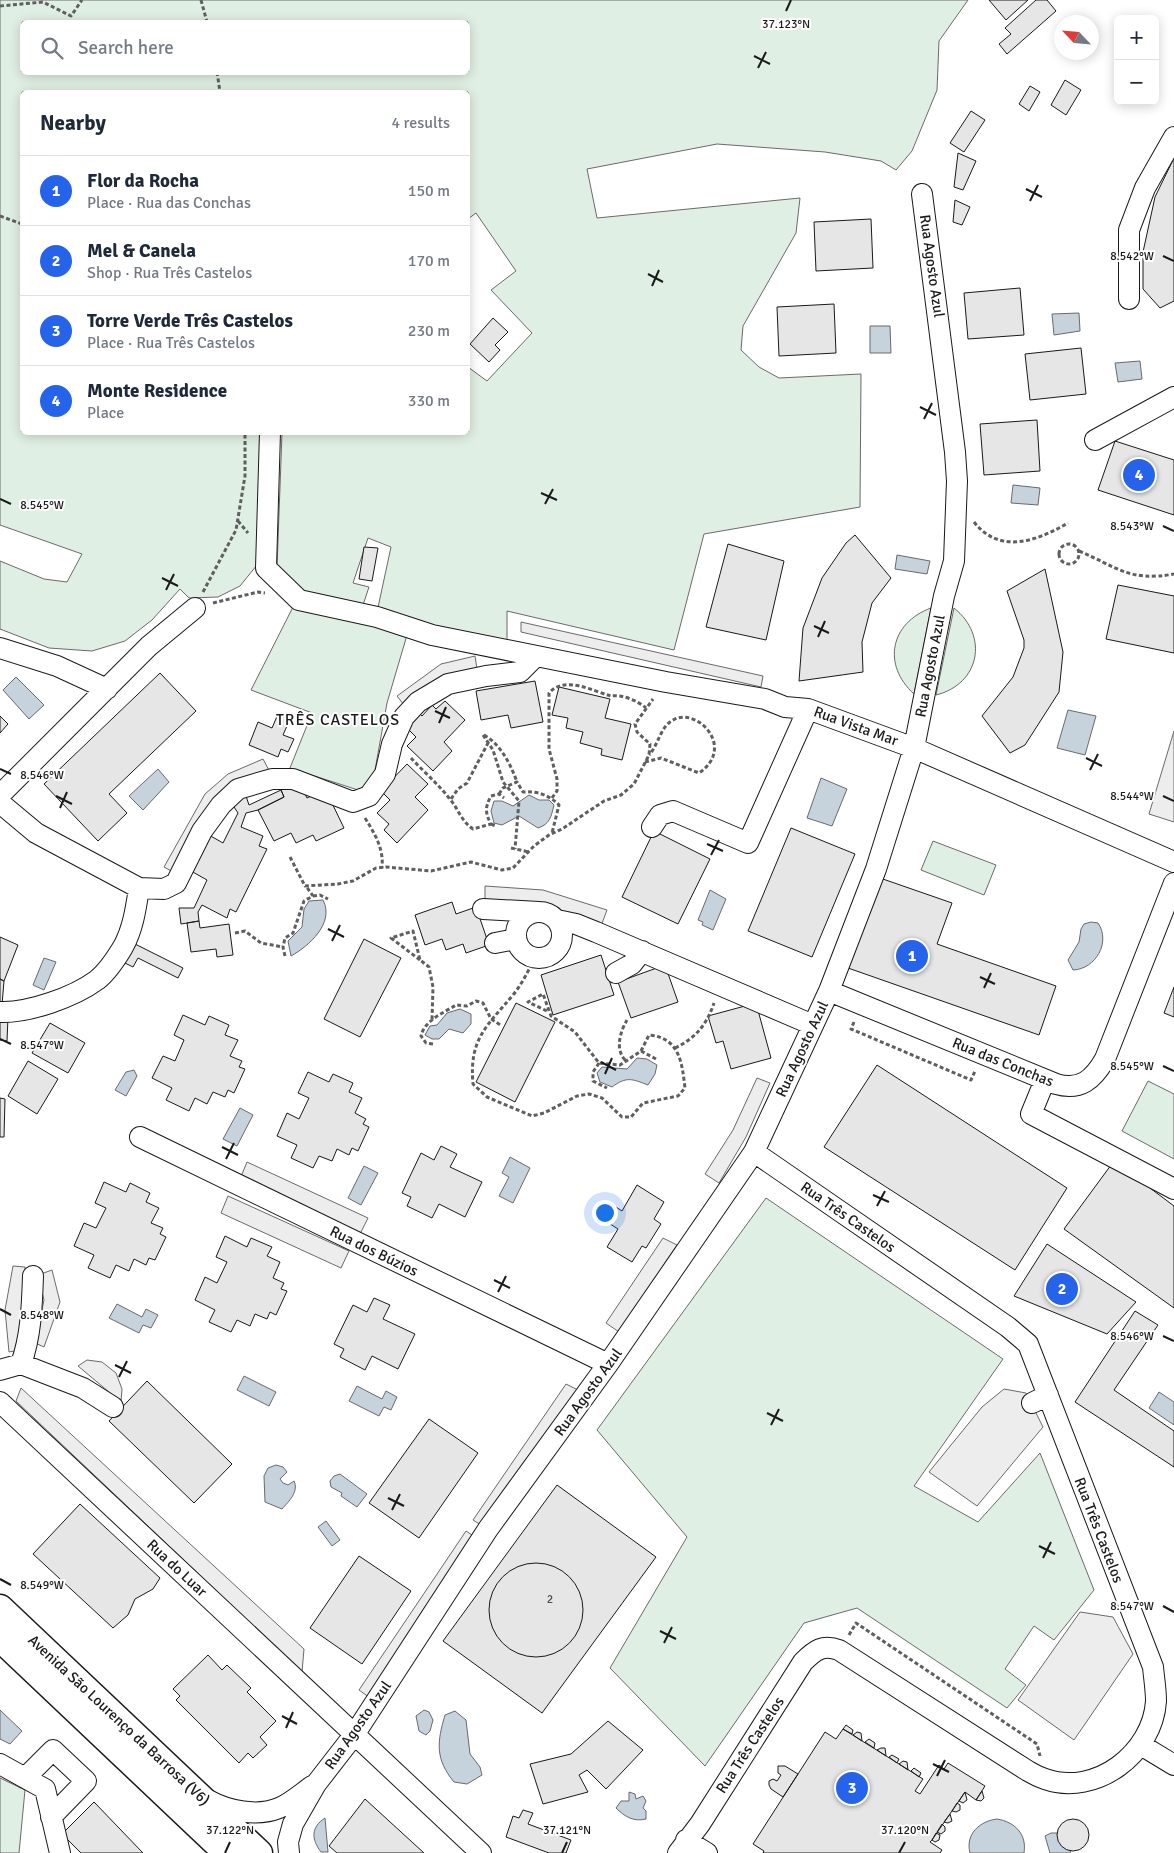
<!DOCTYPE html>
<html lang="en">
<head>
<meta charset="utf-8">
<style>
  body { margin:0; font-family:Signika,sans-serif; background:#f6f6f7; color:#1f2937 }
  .controls { position:absolute; right:15px; top:15px; display:grid; overflow:hidden; border-radius:8px; box-shadow:0 2px 12px #0003 }
  .controls button { width:45px; height:45px; display:grid; place-items:center; padding:0; border:0; border-bottom:1px solid #e0e1e3; background:#fff; color:#1f2937; font:25px sans-serif }
  .compass { position:absolute; left:1054px; top:15px; width:45px; height:45px; border-radius:50%; background:#fff; box-shadow:0 2px 12px #0003; rotate:296deg }
  .you { position:absolute; left:604px; top:1212px; width:18px; height:18px; margin:-12px; border:4px solid #fff; border-radius:50%; background:#1a73e8; box-shadow:0 0 0 8px #1a73e833 }
  .badge { display:grid; place-items:center; width:32px; height:32px; border-radius:50%; background:#2563eb; color:#fff; font-size:16px; font-weight:700 }
  .pin { position:absolute; translate:-50% -50%; border:2px solid #fff; box-shadow:0 1px 5px #0006 }
  .list { margin:0; padding:0; list-style:none }
  h2 { display:flex; justify-content:space-between; align-items:center; height:65px; margin:0; padding:0 20px; font-size:21px }
  h2 small { font-size:16px; font-weight:400; color:#747a83 }
  .list li { display:grid; grid-template-columns:32px 1fr auto; gap:15px; align-items:center; box-sizing:border-box; height:70px; padding:0 20px; border-top:1px solid #e0e1e3 }
  .list b { display:block; font-size:19px; white-space:nowrap }
  .list p { margin:0; font-size:16px; white-space:nowrap; color:#747a83 }
  .list em { font-size:16px; font-style:normal; color:#747a83 }
  .icon { flex:none; width:28px; height:28px; fill:none; stroke:currentColor; stroke-width:2; stroke-linecap:round; stroke-linejoin:round }
  .map { position:relative; flex:none; width:1174px; height:1853px; overflow:hidden }
  .search { position:absolute; background:#fff; box-shadow:0 2px 12px #0003; left:20px; top:20px; width:450px; height:55px; display:flex; align-items:center; gap:12px; box-sizing:border-box; padding:0 18px; border-radius:8px; color:#747a83; font-size:19px }
  .panel { position:absolute; background:#fff; box-shadow:0 2px 12px #0003; left:20px; top:90px; width:450px; height:345px; border-radius:8px }
  .map>svg:first-child { display:block }
  .green { fill:#e0efe3; stroke:#6a6a6a; fill-rule:evenodd }
  .parking { fill:#ededed; stroke:#6a6a6a }
  .water { fill:#c6d2dc; stroke:#6a6a6a }
  .building { fill:#e6e6e6; stroke:#1a1a1a }
  .lines { fill:none; stroke-linecap:round; stroke-linejoin:round }
  .minor-casing { stroke:#1a1a1a; stroke-width:22 }
  .major-casing { stroke:#1a1a1a; stroke-width:29 }
  .path { stroke:#5f5f5f; stroke-width:3; stroke-dasharray:4 2.5; stroke-linecap:butt }
  .minor { stroke:#fff; stroke-width:20 }
  .major { stroke:#fff; stroke-width:26 }
  .ticks { fill:none; stroke:#1a1a1a; stroke-width:2 }
  .labels { text-anchor:middle; dominant-baseline:central; stroke-width:4; stroke-linejoin:round; paint-order:stroke }
  .number-label { font-size:12px; fill:#4d4d4d }
  .street-label { font-size:15px; fill:#1a1a1a; stroke:#fff }
  .neighbourhood-label { font-size:16px; letter-spacing:1px; fill:#1a1a1a; stroke:#fff }
  .ticks-label { font-size:12px; text-anchor:middle; fill:#1a1a1a; stroke:#fff; stroke-width:4; stroke-linejoin:round; paint-order:stroke }
</style>
</head>
<body>
<div class="map">
<svg width="1174" height="1853" viewBox="0 0 1174 1853">
  <rect width="100%" height="100%" fill="#fff"/>
  <path class="green" d="M0 0H968L939 41 937 90 912 151 896 170 881 161 825 152 717 144 587 169 597 218 800 198 796 233 743 326 741 350 759 367 779 378 861 374 860 507 704 534 674 650 507 611V645L377 612 391 547 368 538 353 583 369 587 362 608 315 595 288 584 277 568 282 433 468 432V367L487 381 532 333 491 290 516 271 476 213 468 219V92H22V432L264 433 261 560 240 586 218 597 189 598 180 589 152 620 125 641 92 651 49 648 0 629V561L44 579 67 582 82 554 0 525ZM22 22H468V72H22Z
    M294 605 407 635 387 703 375 770 367 786 358 790 290 768 312 713 251 690Z
    M931 608 914 694C882 665 890 623 931 608Z
    M954 608C989 636 980 684 936 695Z
    M933 841 996 865 984 895 921 870Z
    M1148 1081 1174 1094V1159L1122 1131Z
    M766 1198 1003 1359 914 1486 978 1522 1040 1453 1094 1590 1054 1640 1034 1626 1005 1669 1026 1685 1007 1708 857 1608 804 1623 705 1766 610 1668 687 1537 597 1430Z
    M0 1778 25 1790 19 1853H0Z"/>
  <path class="parking" d="M521 622 763 676 761 687 521 632Z
    M475 656 477 669 407 709 397 696 441 664Z
    M1174 731V822L1149 814Z
    M263 759 270 772 235 787 173 872 164 867 205 794 228 774Z
    M485 886 543 890 607 910 601 926 540 905 485 902Z
    M757 1078 770 1083 746 1137 719 1183 705 1174 733 1130Z
    M247 1162 368 1218 360 1234 240 1179Z
    M228 1196 349 1251 341 1268 221 1213Z
    M663 1238 677 1245 619 1332 606 1323Z
    M13 1266 25 1267 19 1350 9 1352 5 1310Z
    M52 1270 60 1302 44 1347 35 1343 44 1300 38 1275Z
    M87 1360 102 1362 116 1373 122 1389 121 1402 78 1366Z
    M566 1384 578 1390 481 1525 473 1520Z
    M21 1388 304 1649 302 1672 16 1401Z
    M1004 1389 1026 1393 1043 1427 977 1506 929 1472 982 1407Z
    M466 1531 475 1537 370 1698 359 1690Z
    M1080 1612 1113 1617 1133 1654 1074 1740 1018 1700Z"/>
  <path class="water" d="M1079 313 1080 331 1054 335 1052 314Z
    M870 326H890L891 353H870Z
    M1140 361 1142 379 1118 382 1115 363Z
    M1013 485 1040 488 1038 505 1011 503Z
    M897 555 930 561 927 574 895 569Z
    M16 677 44 705 29 719 3 690Z
    M1068 710 1096 716 1085 755 1057 748Z
    M158 769 169 782 143 810 129 796Z
    M821 778 847 789 832 826 807 818Z
    M529 795 539 800H549L554 805C551 817 550 824 538 828L519 816 502 825 494 823 491 811 494 801H502L513 806Z
    M710 890 726 899 713 930 702 925 703 922 698 920Z
    M323 900C335 923 309 946 291 956L288 941 302 927 304 909 309 901Z
    M1091 922 1098 923C1111 942 1096 969 1073 970L1068 960 1079 942 1081 929 1084 924Z
    M44 958 56 962 44 990 33 985Z
    M460 1009 471 1014V1024L463 1033 449 1029 439 1039H432L425 1035 430 1026 437 1025 447 1013Z
    M637 1058 647 1059 657 1065 655 1074 648 1085C632 1079 627 1076 612 1087L600 1082 597 1073 602 1067 627 1069Z
    M134 1070 137 1076 126 1096 115 1090 126 1072Z
    M240 1108 253 1115 237 1146 223 1139Z
    M510 1157 530 1168 513 1203 499 1196 509 1177 502 1173Z
    M364 1166 378 1173 361 1205 348 1198Z
    M117 1304 142 1317 146 1309 158 1315 151 1328 143 1325 139 1333 109 1318Z
    M244 1376 276 1392 269 1406 237 1390Z
    M357 1386 382 1399 386 1391 397 1397 391 1410 384 1407 379 1416 349 1401Z
    M1159 1392 1174 1402V1425L1149 1408Z
    M276 1465 283 1467 287 1472 280 1479 283 1483 288 1485 294 1481C299 1492 289 1501 282 1509L265 1502 264 1476 268 1468Z
    M340 1474 367 1494 357 1507 341 1496 342 1493 331 1487 330 1481 334 1476Z
    M326 1521 340 1540 332 1546 318 1527Z
    M0 1710 22 1731 10 1744 0 1739Z
    M424 1710 429 1712 433 1720 430 1731 426 1735 419 1731 416 1716Z
    M455 1711 466 1720 470 1754 480 1767 482 1775 467 1784 454 1782C435 1759 437 1742 445 1715Z
    M629 1792 635 1794 636 1799 643 1796 646 1801 643 1808 646 1811V1819C634 1822 625 1817 616 1808L621 1801H629Z
    M325 1818 328 1852H321C311 1839 311 1827 325 1818Z
    M997 1819C1015 1822 1027 1834 1024 1853H970C965 1834 980 1821 997 1819Z
    M1051 1833H1057L1060 1843 1071 1851 1070 1853H1050L1045 1836Z"/>
  <path class="building" d="M989 0H1028L1006 20Z
    M1036 0H1047L1056 11 1007 54 999 44 1011 34 1005 28Z
    M1065 80 1081 90 1066 115 1051 105Z
    M1030 86 1040 92 1029 111 1019 104Z
    M971 111 985 120 964 152 950 143Z
    M958 153 976 161 963 190 954 187Z
    M1174 158V301L1160 308 1143 289V252L1155 197Z
    M955 200 970 207 962 225 953 222Z
    M871 219 873 268 816 271 814 222Z
    M1020 288 1024 335 968 339 964 293Z
    M834 304 836 353 779 356 777 307Z
    M493 318 508 332 495 345 500 350 489 362 470 344Z
    M1081 348 1086 394 1030 400 1025 354Z
    M1037 420 1040 471 984 475 980 424Z
    M1115 441 1174 460V515L1098 490Z
    M855 535 891 578 872 603 862 642 863 672 799 681 803 628 822 578 846 543Z
    M728 544 784 561 766 640 706 627Z
    M364 547 378 548 372 581 359 579Z
    M1045 569 1063 652 1059 692 1025 745 1010 753 982 716 1013 677 1024 648V640L1007 591Z
    M1118 585 1174 596V653L1106 639Z
    M160 673 196 711 109 794 127 813 98 841 44 784Z
    M535 681 543 722 511 728 508 715 481 720 476 691Z
    M559 687 610 699 605 718 631 724 622 760 601 755 602 749 580 743 583 732 566 728 568 718 552 715Z
    M445 701 465 720 444 742 452 751 433 771 407 746 416 737 403 724 416 710 422 716 432 705 436 709Z
    M278 714 290 719 283 735 294 739 288 752 281 749 278 757 249 745 258 722 272 728Z
    M0 716 8 724 0 733Z
    M407 764 428 784 415 797 428 810 397 843 384 830 389 824 377 813 390 800 381 791Z
    M299 782 307 798 319 792 329 797 344 828 316 841 313 835 296 843 291 833 274 841 258 810 284 797 281 790Z
    M281 790 284 797 258 810 246 813 241 827 263 836 259 846 267 849 236 912 230 909 227 918 202 905 198 912 199 921 181 924 179 908H194L207 880 191 871 209 835 223 843 238 813 230 801 245 793 249 805Z
    M791 828 855 854 812 957 748 931Z
    M654 831 710 859 678 924 622 897Z
    M880 878 952 903 937 944 1056 986 1039 1035 848 968Z
    M452 902 456 914 476 907 489 945 466 953 463 944 446 950 442 939 425 945 415 915Z
    M199 921 200 928 229 924 233 955 217 957 216 949 191 952 187 923Z
    M0 937 18 945 4 981 0 979Z
    M364 939 401 958 360 1037 324 1019Z
    M129 941 183 968 178 978 138 958 133 967 119 960Z
    M601 955 614 995 553 1015 541 975Z
    M665 965 678 1002 631 1018 618 982Z
    M0 979 4 981 2 1005H0Z
    M1174 987V1017L1164 1013Z
    M516 1003 555 1022 515 1102 476 1082Z
    M756 1003 771 1058 731 1069 723 1041 716 1043 708 1016Z
    M183 1015 205 1025 209 1016 229 1025 225 1035 238 1040 230 1056 242 1061 239 1067 245 1069 234 1093 228 1090 225 1097 213 1092 207 1104 195 1098 189 1111 166 1100 172 1088 152 1078 163 1056 175 1061 184 1040 174 1035Z
    M0 1016 8 1017 7 1041 0 1040Z
    M50 1023 85 1043 68 1073 32 1053Z
    M28 1061 58 1079 37 1114 8 1096Z
    M877 1065 1067 1188 1015 1270 824 1147Z
    M308 1072 329 1082 333 1074 353 1083 349 1092 362 1098 355 1113 366 1119 363 1124 369 1127 358 1151 352 1148 349 1155 337 1149 332 1161 319 1156 313 1168 291 1158 297 1145 277 1136 287 1113 299 1119 309 1098 298 1093Z
    M0 1098 5 1099 4 1137H0Z
    M441 1146 457 1154 450 1167 482 1182 465 1217 439 1204 432 1218 407 1206 411 1197 402 1193 421 1153 434 1160Z
    M1114 1161 1174 1206V1308L1064 1229Z
    M104 1182 126 1192 130 1183 150 1193 146 1202 159 1208 151 1223 163 1228 160 1234 166 1237 155 1260 149 1258 146 1265 134 1259 129 1271 116 1265 110 1278 88 1268 94 1255 74 1246 84 1223 96 1228 106 1208 95 1203Z
    M637 1185 664 1202 654 1219 661 1224 646 1248 642 1246 632 1262 607 1247 618 1229 607 1222 616 1207 622 1211Z
    M225 1236 247 1247 251 1238 272 1247 267 1256 280 1262 273 1278 284 1283 281 1289 287 1291 276 1315 270 1312 267 1319 255 1314 250 1326 237 1320 231 1332 209 1322 215 1310 195 1300 205 1277 217 1283 227 1262 216 1257Z
    M1047 1244 1136 1302 1107 1334 1014 1296Z
    M374 1298 390 1305 383 1319 415 1334 398 1369 372 1356 365 1370 340 1357 344 1349 334 1344 353 1305 367 1312Z
    M1135 1311 1158 1325 1114 1390 1174 1431V1467L1075 1402Z
    M147 1381 232 1464 194 1503 109 1421Z
    M429 1419 478 1453 419 1538 369 1503Z
    M557 1485 656 1557 542 1713 443 1641Z
    M80 1504 160 1578 153 1589 135 1599 128 1615 113 1628 33 1554Z
    M359 1556 411 1591 362 1664 310 1628Z
    M489 1610a47 47 0 1 1 94 0a47 47 0 1 1-94 0Z
    M208 1655 222 1670 227 1665 251 1688 247 1692 276 1721 260 1737 267 1745 253 1758 248 1753 239 1763 176 1700 180 1696 173 1689Z
    M608 1721 643 1750 606 1789 587 1770 579 1775 588 1792 543 1804 530 1764 571 1754Z
    M846 1725 853 1730 852 1734 843 1729Z
    M843 1729 923 1779 915 1791 920 1794 939 1765 944 1769 948 1763 985 1786 976 1800 965 1792 932 1840 930 1842 942 1850 940 1853H763L764 1851 753 1844 825 1732 836 1739Z
    M857 1732 861 1733 862 1741 853 1735Z
    M869 1739 875 1743 874 1748 865 1742Z
    M881 1748H885L886 1756 877 1750Z
    M892 1755 899 1759 897 1763 889 1757Z
    M903 1761 907 1762 908 1770 899 1764Z
    M778 1766H785L798 1774 783 1797 771 1789 769 1785V1781L773 1779 777 1781 781 1775 778 1773Z
    M914 1768 921 1773 919 1777 911 1771Z
    M982 1791 984 1798 981 1801 976 1800Z
    M965 1792 967 1800 963 1803 959 1801Z
    M365 1799 424 1853H337L329 1846Z
    M94 1802 143 1853H81L62 1834Z
    M957 1803 960 1805V1810L956 1812 952 1811Z
    M523 1810 533 1813 528 1824 571 1840 566 1853H549L506 1837 513 1816 519 1818Z
    M950 1814 952 1821 948 1823 944 1822Z
    M1057 1835a16 16 0 1 1 32 0a16 16 0 1 1-32 0Z
    M942 1824 945 1827V1831L941 1834 937 1832Z
    M936 1833 940 1835 939 1840 935 1842 932 1840Z"/>
  <g class="lines">
    <g class="minor-casing">
      <path id="minor" d="M1129 299V230L1145 188 1174 137
        M270 432 266 568 299 600 377 617 432 635 666 682 765 699 785 707 808 709 914 748 1174 862
        M1095 440 1174 397
        M0 648 57 666 107 689
        M0 795 149 646 195 608
        M0 803 36 833 139 888 164 889 176 883 202 831 221 805 238 789 272 779H293L353 802 369 796 385 774 392 744 404 717 418 702 448 684 486 676 520 672 536 656
        M652 827 660 815 673 811 748 843 808 709
        M483 909 539 912
        M516 935a23 23 0 1 1 46 0a23 23 0 1 1-46 0Z
        M557 920 576 924 596 932 813 1025
        M495 943 516 939
        M616 973 632 964 642 951
        M829 991 1056 1084C1080 1091 1093 1080 1105 1059L1174 883
        M0 1012C29 1013 74 997 97 980 106 973 117 957 123 947 133 929 136 908 139 888
        M1045 1080 1031 1114 1174 1189
        M140 1137 608 1364
        M21 1364C31 1336 32 1306 33 1276
        M0 1370 21 1364 83 1388 113 1407
        M0 1402 481 1853
        M1032 1403 1048 1395
        M1141 1745 1174 1765
        M0 1764 45 1789 60 1853
        M25 1778 53 1750 86 1781 51 1817
        M208 1800C228 1811 257 1817 279 1808 291 1803 302 1793 312 1786
        M686 1840 707 1853
        M289 1853 288 1842 293 1824 316 1784 354 1735 488 1529 608 1364 754 1152 829 991 876 869 914 748 944 596 954 561 957 481 955 452 922 194
        M678 1853 700 1824 803 1662C815 1650 823 1644 839 1650L1028 1771C1033 1774 1039 1777 1045 1779 1096 1797 1153 1753 1156 1701 1156 1690 1154 1678 1153 1667L1028 1344 1008 1327 754 1152"/>
    </g>
    <g class="major-casing">
      <path id="major" d="M0 1608 259 1853
        M0 1638 227 1853"/>
    </g>
    <path class="path" d="M201 0 207 22
      M0 6 43 2 71 16 82 0
      M217 72 220 92
      M0 216 22 224
      M238 521 248 533
      M974 522C1000 555 1037 541 1068 523
      M1059 554a10 10 0 1 1 20 0a10 10 0 1 1-20 0Z
      M1079 551C1117 567 1129 582 1174 574
      M203 592 236 530 245 476V432
      M213 603 258 592 265 593
      M483 735 493 750 503 782 519 801 515 849
      M484 735C501 745 510 763 517 782
      M411 758C423 771 438 784 449 798 458 808 461 821 473 829L491 824C485 813 485 807 491 796L499 794 504 798
      M645 762 661 758 699 773C737 747 696 706 673 720 660 727 659 744 649 755
      M499 794 503 788 517 782 523 792C538 791 549 795 559 805L552 833
      M552 798 557 791V779L549 749V693C565 675 592 691 611 696 622 694 638 701 646 708
      M451 799 458 789 467 783 488 743
      M365 818C375 834 384 849 382 868
      M491 824 496 826
      M511 848 529 852
      M290 857 305 886 338 884 353 881 376 868 386 867 431 871 471 862 502 870 513 868 534 846 549 835 562 829 604 801 621 795 634 784 649 755 650 744 637 732 635 724 653 699
      M313 896 320 895 328 899
      M235 933 245 931 261 943 283 947
      M285 956 283 947 285 938 293 933 304 901 313 896 306 886
      M535 958C528 971 522 984 513 995 486 1027 469 1039 473 1084L487 1097 532 1116 544 1113 577 1096 589 1094 602 1098 622 1117H631L643 1103 678 1096 685 1088C682 1063 680 1038 649 1035L641 1051 620 1065 599 1063 575 1032 551 1016 543 994 528 1002 549 1012
      M420 960 391 938 413 931 420 960 429 967 433 987 432 1020
      M854 1022 851 1029 971 1080 975 1071
      M433 1044 426 1043 421 1036C424 1021 443 1013 456 1005L467 1006 476 1001 483 1003 491 1019 502 1026
      M675 1048C696 1038 707 1024 714 1003
      M641 1051 656 1059
      M625 1060C615 1049 620 1032 627 1020
      M599 1063 593 1072V1081L607 1088
      M849 1635 856 1623 1037 1744 1040 1756"/>
    <use href="#minor" class="minor"/>
    <use href="#major" class="major"/>
  </g>
  <path class="ticks" d="M786 11 791 0M754 56 770 64M758 68 766 52M1026 189 1042 197M1030 201 1038 185M1163 256 1174 261M648 274 663 282M652 286 659 270M920 407 936 415M924 419 932 403M541 493 557 500M0 499 11 504M545 504 553 489M1163 526 1174 531M162 578 178 586M166 590 174 574M814 626 829 633M818 637 825 621M435 711 450 718M439 723 446 707M1086 758 1102 766M0 769 11 774M1090 770 1098 754M56 796 72 804M1163 796 1174 801M60 808 67 792M707 844 723 851M711 855 719 840M328 929 344 937M332 941 340 925M980 977 995 984M984 988 991 973M0 1039 11 1044M601 1062 616 1070M1163 1066 1174 1071M605 1074 612 1058M222 1147 238 1155M226 1159 234 1143M873 1195 889 1202M877 1206 885 1191M494 1280 510 1288M498 1292 506 1276M0 1309 11 1315M1163 1336 1174 1341M115 1365 131 1373M119 1377 127 1361M767 1413 783 1421M771 1425 779 1409M388 1498 404 1506M392 1510 400 1494M1039 1546 1055 1554M1043 1558 1051 1542M0 1579 11 1585M1163 1606 1174 1612M660 1631 676 1639M664 1643 672 1627M282 1716 297 1724M286 1728 293 1712M933 1764 949 1772M937 1776 945 1760M225 1853 230 1842M562 1853 567 1842M899 1853 905 1842"/>
  <g class="labels">
    <g class="number-label">
      <text x="550" y="1599">2</text>
    </g>
    <g class="street-label">
      <text transform="translate(932 266) rotate(82)">Rua Agosto Azul</text>
      <text transform="translate(930 666) rotate(-79)">Rua Agosto Azul</text>
      <text transform="translate(856 726) rotate(20)">Rua Vista Mar</text>
      <text transform="translate(802 1049) rotate(-65)">Rua Agosto Azul</text>
      <text transform="translate(1003 1062) rotate(22)">Rua das Conchas</text>
      <text transform="translate(848 1217) rotate(35)">Rua Três Castelos</text>
      <text transform="translate(374 1251) rotate(26)">Rua dos Búzios</text>
      <text transform="translate(588 1392) rotate(-54)">Rua Agosto Azul</text>
      <text transform="translate(1099 1530) rotate(69)">Rua Três Castelos</text>
      <text transform="translate(177 1568) rotate(43)">Rua do Luar</text>
      <text transform="translate(119 1720) rotate(43)">Avenida São Lourenço da Barrosa (V6)</text>
      <text transform="translate(358 1725) rotate(-55)">Rua Agosto Azul</text>
      <text transform="translate(750 1745) rotate(-57)">Rua Três Castelos</text>
    </g>
    <g class="neighbourhood-label">
      <text x="338" y="720">TRÊS CASTELOS</text>
    </g>
  </g>
  <g class="ticks-label">
    <text x="786" y="28">37.123°N</text>
    <text x="1132" y="260">8.542°W</text>
    <text x="42" y="509">8.545°W</text>
    <text x="1132" y="530">8.543°W</text>
    <text x="42" y="779">8.546°W</text>
    <text x="1132" y="800">8.544°W</text>
    <text x="42" y="1049">8.547°W</text>
    <text x="1132" y="1070">8.545°W</text>
    <text x="42" y="1319">8.548°W</text>
    <text x="1132" y="1340">8.546°W</text>
    <text x="42" y="1589">8.549°W</text>
    <text x="1132" y="1610">8.547°W</text>
    <text x="230" y="1834">37.122°N</text>
    <text x="567" y="1834">37.121°N</text>
    <text x="905" y="1834">37.120°N</text>
  </g>
</svg>
<div class="controls">
<button>+</button>
<button>−</button>
</div>
<svg class="compass" viewBox="-18 -18 36 36"><path d="M0-13l5 13h-10z" fill="#e53935"/><path d="M0 13l5-13h-10z" fill="#747a83"/></svg>
<div class="you"></div>
<div class="pin badge" style="left:912px;top:956px">1</div>
<div class="pin badge" style="left:1062px;top:1289px">2</div>
<div class="pin badge" style="left:852px;top:1788px">3</div>
<div class="pin badge" style="left:1139px;top:475px">4</div>
<div class="search"><svg class="icon" aria-label="search" viewBox="0 0 24 24"><circle cx="10" cy="10" r="6"/><path d="M15 15l6 6"/></svg>Search here</div>
<section class="panel">
<h2>Nearby<small>4 results</small></h2>
<ul class="list">
<li><span class="badge">1</span><div><b>Flor da Rocha</b><p>Place · Rua das Conchas</p></div><em>150 m</em></li>
<li><span class="badge">2</span><div><b>Mel &amp; Canela</b><p>Shop · Rua Três Castelos</p></div><em>170 m</em></li>
<li><span class="badge">3</span><div><b>Torre Verde Três Castelos</b><p>Place · Rua Três Castelos</p></div><em>230 m</em></li>
<li><span class="badge">4</span><div><b>Monte Residence</b><p>Place</p></div><em>330 m</em></li>
</ul>
</section>
</div>
</body>
</html>
